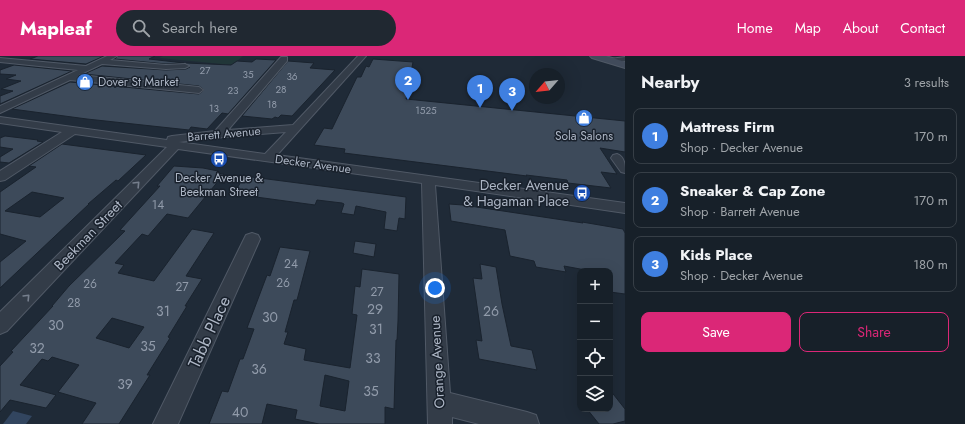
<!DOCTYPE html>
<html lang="en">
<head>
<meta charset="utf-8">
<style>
  body { margin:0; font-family:Jost,sans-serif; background:#202831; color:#f1f3f6 }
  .controls { position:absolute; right:12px; bottom:12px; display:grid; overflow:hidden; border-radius:8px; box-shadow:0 4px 16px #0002 }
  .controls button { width:36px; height:36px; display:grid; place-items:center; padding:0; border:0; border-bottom:1px solid #363e46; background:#172029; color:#f1f3f6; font:20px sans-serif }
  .compass { position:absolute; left:529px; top:12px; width:36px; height:36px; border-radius:50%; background:#172029; box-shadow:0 4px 16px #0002; rotate:242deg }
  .you { position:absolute; left:435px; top:232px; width:14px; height:14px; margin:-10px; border:3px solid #fff; border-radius:50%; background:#1a73e8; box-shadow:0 0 0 6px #1a73e833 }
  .badge { display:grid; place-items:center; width:26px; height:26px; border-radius:50%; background:#db2777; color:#fff; font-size:13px; font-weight:700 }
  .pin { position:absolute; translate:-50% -33px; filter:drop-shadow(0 1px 2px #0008) }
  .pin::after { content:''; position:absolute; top:21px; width:14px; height:12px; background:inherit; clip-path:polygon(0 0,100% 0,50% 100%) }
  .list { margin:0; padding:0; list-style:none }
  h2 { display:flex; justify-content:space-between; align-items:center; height:52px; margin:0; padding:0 16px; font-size:17px }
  h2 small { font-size:13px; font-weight:400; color:#9ea3a8 }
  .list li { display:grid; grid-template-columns:26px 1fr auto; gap:12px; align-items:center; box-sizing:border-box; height:56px; margin:0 8px 8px; padding:0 8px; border:1px solid #363e46; border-radius:8px }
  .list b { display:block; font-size:15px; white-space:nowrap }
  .list p { margin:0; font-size:13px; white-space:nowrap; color:#9ea3a8 }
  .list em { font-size:13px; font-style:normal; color:#9ea3a8 }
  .actions { display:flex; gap:8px; padding:12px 16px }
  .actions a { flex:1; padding:9px 0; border:1px solid #db2777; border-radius:8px; text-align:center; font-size:14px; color:#db2777 }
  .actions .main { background:#db2777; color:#fff }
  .icon { flex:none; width:22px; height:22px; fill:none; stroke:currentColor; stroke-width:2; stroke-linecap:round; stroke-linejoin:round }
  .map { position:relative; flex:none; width:625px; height:368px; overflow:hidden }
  header { display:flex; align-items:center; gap:24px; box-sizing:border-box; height:56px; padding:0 20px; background:#db2777; color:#fff }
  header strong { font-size:19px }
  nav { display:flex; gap:22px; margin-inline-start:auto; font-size:14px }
  .search { width:280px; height:36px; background:#202831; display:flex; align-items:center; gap:10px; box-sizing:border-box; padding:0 14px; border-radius:22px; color:#9ea3a8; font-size:15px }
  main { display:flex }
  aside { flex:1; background:#172029 }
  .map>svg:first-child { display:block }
  .green { fill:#213638 }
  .water { fill:#32455f }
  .building { fill:#3d4a5a; stroke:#1a232e; fill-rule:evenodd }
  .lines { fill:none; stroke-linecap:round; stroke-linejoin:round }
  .street-casing { stroke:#505966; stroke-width:2 }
  .secondary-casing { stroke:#505966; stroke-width:2 }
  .street { fill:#333c48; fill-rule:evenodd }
  .secondary { fill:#414b5b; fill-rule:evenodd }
  .oneway { stroke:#767f8d }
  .labels { text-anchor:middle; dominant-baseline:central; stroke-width:3; stroke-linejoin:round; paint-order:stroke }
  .far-number-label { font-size:10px; fill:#919baa }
  .far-poi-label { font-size:12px; fill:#adb6c5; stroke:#19212c }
  .far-street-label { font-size:12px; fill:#adb6c5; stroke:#19212c }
  .number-label { font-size:12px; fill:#919baa }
  .poi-label { font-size:14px; fill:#adb6c5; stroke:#19212c; text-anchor:end }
  .street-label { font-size:14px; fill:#adb6c5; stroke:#19212c }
  .near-number-label { font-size:14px; fill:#919baa }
  .near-street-label { font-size:17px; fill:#adb6c5; stroke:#19212c }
</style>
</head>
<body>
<header>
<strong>Mapleaf</strong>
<div class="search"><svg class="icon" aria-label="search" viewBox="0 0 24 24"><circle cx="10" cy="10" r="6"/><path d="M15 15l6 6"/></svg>Search here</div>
<nav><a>Home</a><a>Map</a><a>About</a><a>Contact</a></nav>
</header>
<main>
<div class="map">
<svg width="625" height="368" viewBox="0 0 625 368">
  <rect width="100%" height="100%" fill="#1f2a37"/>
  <path class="green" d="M163 0H243L232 9 159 2Z"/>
  <path class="water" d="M13 355 32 360 26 368H3Z"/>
  <path class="building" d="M38 0H104L86 8 30 3Z
    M118 0H155L149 3 184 7 166 8 115 3Z
    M256 3 276 4 228 58 222 57 207 73 191 71 189 74 87 63 12 53 70 26 199 38 204 34 199 30 84 18 102 10 166 14 186 13 190 11 186 7 231 9 237 5 252 6Z
    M373 3 413 6 406 43 625 65V96L600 92 617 118 601 116 611 132 568 127 567 124 526 119 527 120 344 97 345 93 314 89 324 72 332 73 357 21H361L366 10 369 11Z
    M288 5 314 7 310 12 335 14 292 60 281 59 278 62 275 61 272 63 242 60Z
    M14 9 72 15 0 48V40L13 35 1 33 21 25 6 23 16 19 0 18V14Z
    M5 80 38 84 37 85 43 86 9 107 0 106V101L13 93 0 91V82Z
    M62 88 146 99 118 125 116 124 88 148H89L0 232V206L26 185 0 178V136L36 111 29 110ZM32 136 64 142 40 161 5 155Z
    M174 110 203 112 218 115 216 117 224 118 188 162 167 158 148 180 142 178 115 207 124 209 118 217 154 225 192 173 214 177 186 220 202 223 185 250H187L168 281 170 282 147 319H150L119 368H82L96 347 58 336 79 309 52 301 48 305 42 303 20 329 56 339 46 352 10 344 0 356V310L13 296 11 295 53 250H52L69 230 125 175 120 174 160 130H157ZM112 262 144 271 129 292 96 282Z
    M244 120 406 141 405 163 399 162 397 175 384 173 386 156 356 150 354 159 341 157 344 148 342 147 317 144 315 149 234 138Z
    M449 148 463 149 583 167 582 166 623 173 625 177V238L610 236V215H591L564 210 566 216 536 211 534 205 510 200 505 174 451 165Z
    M355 185 376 188 374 201 353 197Z
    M280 191 310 195 297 244H294L285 276H288L284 288 306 293 304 304 350 312 357 259 352 258 355 230 360 231 362 213 399 218 398 265 397 284H396L394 353 385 351V368H319L295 363 297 354 267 348 262 368H209L222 335 228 336 240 303H243L254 273 247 272 267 219 270 220ZM325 319 349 325 345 355 320 350Z
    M480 208 496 211 502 248 511 290 532 294 537 314 479 303 476 284 482 285 473 222 482 223Z
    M610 334 625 353V365L613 368H599L587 353H610Z"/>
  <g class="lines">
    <g class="street-casing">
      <path id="street" d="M107 0H117L110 4 166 9 185 8 189 10 185 12 166 13 102 8 79 19 199 31 203 34 199 37 70 24 0 57V50L78 14 0 6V2L86 10Z
        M358 0H366L277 99 625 147V157L435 129 450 337 527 356 536 359 539 368H479L452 361V368H428L422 127 178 93 7 275 0 278V256L167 91 75 78 5 124 0 125V115L62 76 0 67V61L167 84 168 81 172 80 215 75 281 1H287V5L228 74 293 69ZM286 76 265 98 179 86 213 82 217 83 222 81Z
        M625 1V5L613 7 609 5 610 3Z
        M617 98C625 101 625 109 625 117L621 116 611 102 613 99Z
        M252 177 258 179 260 183 178 368H153L244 183 246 179Z"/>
    </g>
    <g class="secondary-casing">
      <path id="secondary" d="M590 0H606L625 6V12L592 2Z"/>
    </g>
    <use href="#street" class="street"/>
    <use href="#secondary" class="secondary"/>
  </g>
  <defs><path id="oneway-chevron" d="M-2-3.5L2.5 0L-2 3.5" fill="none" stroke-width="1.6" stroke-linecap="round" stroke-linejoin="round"/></defs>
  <g class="oneway">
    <use href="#oneway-chevron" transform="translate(137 128) rotate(-46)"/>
    <use href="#oneway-chevron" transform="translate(27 241) rotate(-46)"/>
  </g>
  <defs>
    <g id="shop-disc" transform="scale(0.9)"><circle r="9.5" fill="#3f7fe0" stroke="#19212c"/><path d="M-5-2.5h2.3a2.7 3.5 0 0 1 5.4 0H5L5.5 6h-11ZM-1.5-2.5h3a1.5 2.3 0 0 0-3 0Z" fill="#fff"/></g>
    <g id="bus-disc" transform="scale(0.9)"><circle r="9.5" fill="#1a4fb4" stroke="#19212c"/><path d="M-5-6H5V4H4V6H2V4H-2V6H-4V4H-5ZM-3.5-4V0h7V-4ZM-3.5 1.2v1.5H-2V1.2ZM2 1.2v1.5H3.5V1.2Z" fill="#fff"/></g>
  </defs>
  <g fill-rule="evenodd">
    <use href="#shop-disc" x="85" y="26"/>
    <use href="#shop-disc" x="584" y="62"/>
    <use href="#bus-disc" x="219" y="103"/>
    <use href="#bus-disc" x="582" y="137"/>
  </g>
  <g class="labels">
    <g class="far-number-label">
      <text x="205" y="14">27</text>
      <text x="248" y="18">35</text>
      <text x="292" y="20">36</text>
      <text x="281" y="33">28</text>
      <text x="233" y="34">23</text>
      <text x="272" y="48">18</text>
      <text x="214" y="52">13</text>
      <text x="426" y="54">1525</text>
    </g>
    <g class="far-poi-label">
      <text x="98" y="26" text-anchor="start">Dover St Market</text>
      <text x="584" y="80">Sola Salons</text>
      <text x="219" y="122">Decker Avenue &amp;<tspan x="219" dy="14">Beekman Street</tspan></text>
    </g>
    <g class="far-street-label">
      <text transform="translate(224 78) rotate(-5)">Barrett Avenue</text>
      <text transform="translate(313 108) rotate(8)">Decker Avenue</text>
    </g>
    <g class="number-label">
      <text x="158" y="149">14</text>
      <text x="291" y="208">24</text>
      <text x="283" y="227">26</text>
      <text x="90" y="228">26</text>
      <text x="182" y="231">27</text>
      <text x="377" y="236">27</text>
      <text x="74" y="247">28</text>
    </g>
    <g class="poi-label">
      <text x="569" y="129">Decker Avenue<tspan x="569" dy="16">&amp; Hagaman Place</tspan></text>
    </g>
    <g class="street-label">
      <text transform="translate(88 179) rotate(-46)">Beekman Street</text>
      <text transform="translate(437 306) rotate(-93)">Orange Avenue</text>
    </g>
    <g class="near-number-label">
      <text x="375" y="253">29</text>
      <text x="163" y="255">31</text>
      <text x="491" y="255">26</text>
      <text x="270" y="261">30</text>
      <text x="56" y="269">30</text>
      <text x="376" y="273">31</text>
      <text x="148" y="290">35</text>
      <text x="37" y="292">32</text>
      <text x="373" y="302">33</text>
      <text x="259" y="313">36</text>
      <text x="125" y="328">39</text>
      <text x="371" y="335">35</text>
      <text x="240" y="356">40</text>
    </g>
    <g class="near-street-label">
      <text transform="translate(209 276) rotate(-65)">Tabb Place</text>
    </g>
  </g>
</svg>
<div class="controls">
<button>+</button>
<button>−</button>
<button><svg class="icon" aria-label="locate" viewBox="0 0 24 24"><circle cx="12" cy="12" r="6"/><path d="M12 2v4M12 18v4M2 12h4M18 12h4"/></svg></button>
<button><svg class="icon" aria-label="layers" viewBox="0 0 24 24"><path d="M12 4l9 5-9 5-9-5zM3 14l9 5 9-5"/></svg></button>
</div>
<svg class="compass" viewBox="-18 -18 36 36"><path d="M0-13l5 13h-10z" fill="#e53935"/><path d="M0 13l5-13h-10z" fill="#9ea3a8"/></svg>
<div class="you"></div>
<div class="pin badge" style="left:480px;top:52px;background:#3f7fe0">1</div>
<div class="pin badge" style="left:408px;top:44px;background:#3f7fe0">2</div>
<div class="pin badge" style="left:512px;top:55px;background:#3f7fe0">3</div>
</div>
<aside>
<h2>Nearby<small>3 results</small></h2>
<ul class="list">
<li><span class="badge" style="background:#3f7fe0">1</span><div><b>Mattress Firm</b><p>Shop · Decker Avenue</p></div><em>170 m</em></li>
<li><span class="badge" style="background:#3f7fe0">2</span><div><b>Sneaker &amp; Cap Zone</b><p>Shop · Barrett Avenue</p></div><em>170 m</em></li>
<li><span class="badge" style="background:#3f7fe0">3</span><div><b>Kids Place</b><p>Shop · Decker Avenue</p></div><em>180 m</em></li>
</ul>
<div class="actions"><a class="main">Save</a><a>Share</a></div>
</aside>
</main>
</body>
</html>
